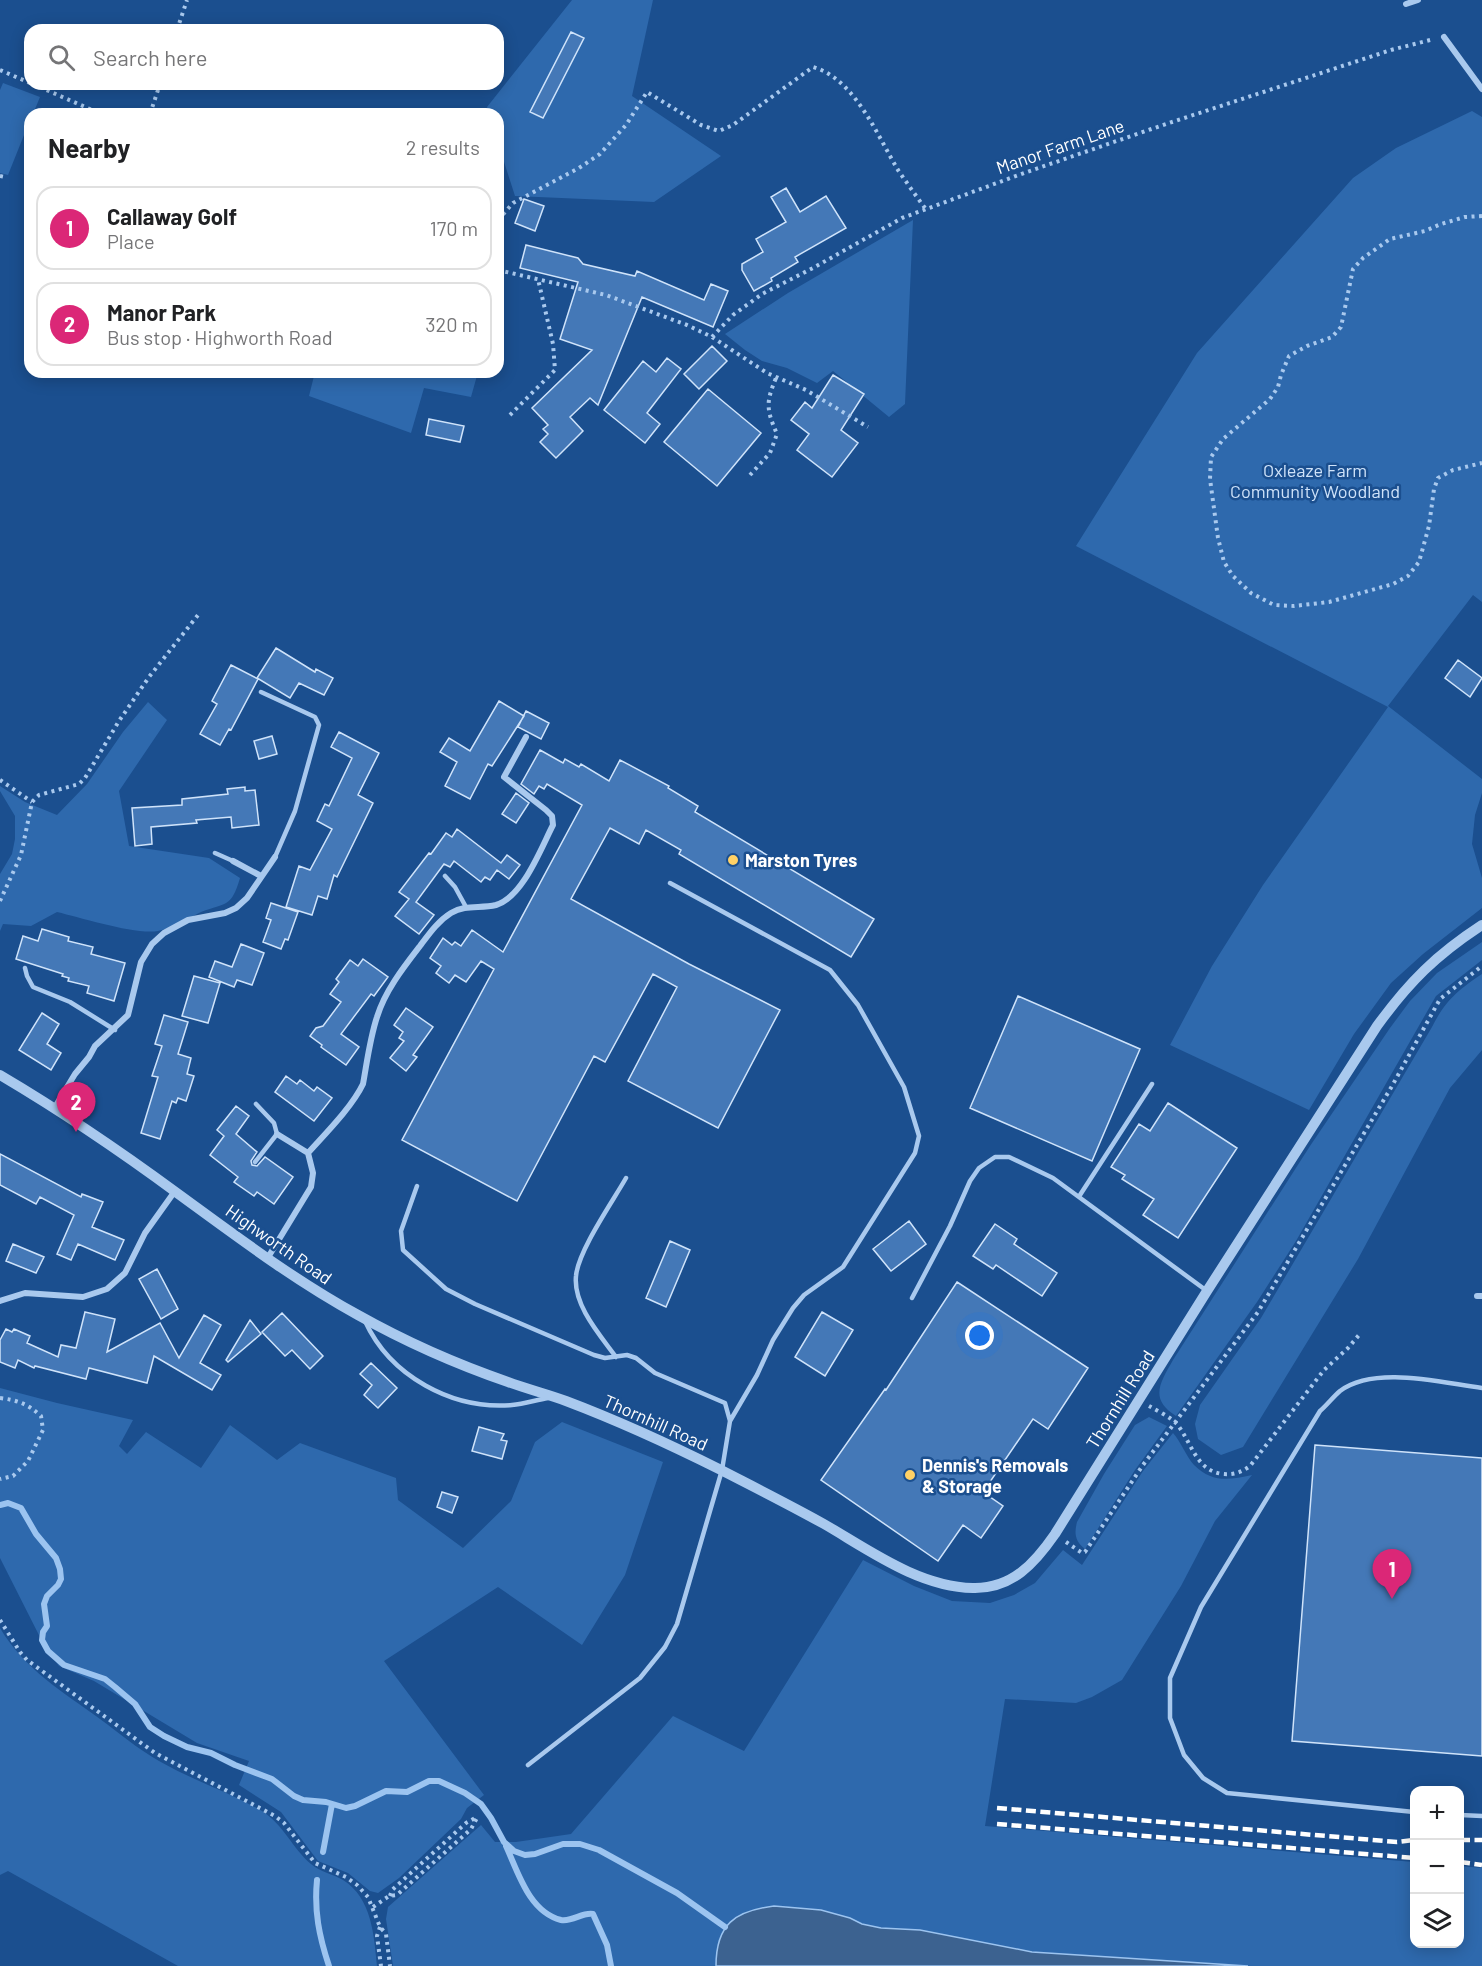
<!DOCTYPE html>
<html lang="en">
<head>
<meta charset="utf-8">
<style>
  body { margin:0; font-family:Barlow,sans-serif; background:#f2f2f2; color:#202124 }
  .controls { position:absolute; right:18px; bottom:18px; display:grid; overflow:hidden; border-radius:12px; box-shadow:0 3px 15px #0003 }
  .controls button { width:54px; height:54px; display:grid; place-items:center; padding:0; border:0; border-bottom:2px solid #e0e0e0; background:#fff; color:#202124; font:30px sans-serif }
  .you { position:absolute; left:980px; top:1336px; width:21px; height:21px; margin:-15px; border:4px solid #fff; border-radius:50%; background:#1a73e8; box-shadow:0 0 0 9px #1a73e833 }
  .badge { display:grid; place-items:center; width:39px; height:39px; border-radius:50%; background:#db2777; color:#fff; font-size:20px; font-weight:700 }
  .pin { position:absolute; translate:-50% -50px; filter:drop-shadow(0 2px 3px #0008) }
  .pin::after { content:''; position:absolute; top:32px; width:21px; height:18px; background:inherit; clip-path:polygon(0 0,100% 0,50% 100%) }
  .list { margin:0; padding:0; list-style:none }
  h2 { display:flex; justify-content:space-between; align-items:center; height:78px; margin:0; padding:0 24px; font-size:26px }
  h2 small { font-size:20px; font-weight:400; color:#757577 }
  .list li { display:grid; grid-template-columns:39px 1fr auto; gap:18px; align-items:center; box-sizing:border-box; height:84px; margin:0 12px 12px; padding:0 12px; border:2px solid #e0e0e0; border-radius:18px }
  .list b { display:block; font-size:22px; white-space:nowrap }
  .list p { margin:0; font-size:20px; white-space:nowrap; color:#757577 }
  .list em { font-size:20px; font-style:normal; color:#757577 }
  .icon { flex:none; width:33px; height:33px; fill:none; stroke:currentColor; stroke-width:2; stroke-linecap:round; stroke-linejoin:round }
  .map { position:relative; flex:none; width:1482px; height:1966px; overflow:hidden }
  .search { position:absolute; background:#fff; box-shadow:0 3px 15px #0003; left:24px; top:24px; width:480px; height:66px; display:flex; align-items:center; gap:15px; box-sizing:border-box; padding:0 21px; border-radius:18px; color:#757577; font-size:22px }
  .panel { position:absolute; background:#fff; box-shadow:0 3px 15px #0003; left:24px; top:108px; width:480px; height:270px; border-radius:18px }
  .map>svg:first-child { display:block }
  .green { fill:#2e69ad }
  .water { fill:#3c6290; stroke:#9cc4f0; stroke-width:1.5 }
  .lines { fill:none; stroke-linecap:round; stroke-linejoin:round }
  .stream { stroke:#9cc4f0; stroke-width:6 }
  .building { fill:#4478b7; stroke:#cfe3fa; stroke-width:1.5 }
  .path { stroke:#a9c9ee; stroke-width:4; stroke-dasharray:3 4.5; stroke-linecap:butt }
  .service { stroke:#a9c9ee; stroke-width:4.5 }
  .minor { stroke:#a9c9ee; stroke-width:6 }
  .tertiary { stroke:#a9c9ee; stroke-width:10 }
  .rail { stroke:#fff; stroke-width:4.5; stroke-dasharray:10 4.5; stroke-linecap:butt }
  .poi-dot { fill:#ffd166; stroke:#1b4f8f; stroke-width:2 }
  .labels { text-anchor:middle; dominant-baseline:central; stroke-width:5; stroke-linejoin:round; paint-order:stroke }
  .street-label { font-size:18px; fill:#fff; stroke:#1b4f8f }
  .park-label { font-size:18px; fill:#cfe3fa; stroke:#1b4f8f }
  .poi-label { font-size:18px; font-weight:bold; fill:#fff; stroke:#1b4f8f; text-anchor:start }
</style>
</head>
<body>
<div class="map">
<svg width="1482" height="1966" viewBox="0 0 1482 1966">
  <rect width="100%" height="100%" fill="#1b4f8f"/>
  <path class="green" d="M572 0H653L632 96 721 156 654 202 515 196 498 143V114H489L487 107Z
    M3 83 40 97 33 114H30V120L8 175 0 173V90Z
    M1472 111 1482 117V602L1473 595 1388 706 1482 779V793L1475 815 1472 844 1482 878V908L1423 954 1391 983 1354 1034 1309 1110 1170 1045 1212 966 1263 885 1388 707 1076 546 1197 353 1353 178 1396 148Z
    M913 220 905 404 889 417 833 371 817 383 787 368 762 361 745 350 725 334 788 293Z
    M315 372H478L471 397 424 388 411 433 309 396Z
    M148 702 167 720 119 791 129 846 209 858 240 878C231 908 227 902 201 912 188 918 173 928 158 931 136 935 82 918 57 912L31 926 3 924 0 931V874L12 854 15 839V816L0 791V786L25 802 57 815 87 784 123 732Z
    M1482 942V960L1436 996 1296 1241 1257 1302 1176 1416C1149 1399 1160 1383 1173 1360L1310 1146 1390 1028 1410 1001 1437 973Z
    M1482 974V1050L1450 1088 1358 1259 1243 1447 1221 1455 1198 1439 1195 1424 1200 1405 1261 1318 1432 1027C1445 1001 1458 990 1482 974Z
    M0 1388 57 1403 133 1420 119 1446 127 1454 146 1432 201 1468 230 1425 277 1460 300 1443 396 1478 398 1500 463 1548 511 1501 535 1442 562 1422 663 1462 625 1575 582 1645 498 1587 384 1661 484 1795 467 1808 461 1819 399 1878 378 1893 370 1891 348 1873 318 1861 281 1812 239 1785 249 1761 197 1743 94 1681 59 1666 45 1647 0 1558Z
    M1149 1417 1167 1426 1135 1470 1085 1549C1075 1541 1074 1534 1077 1522L1104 1474 1135 1425Z
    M1173 1433C1181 1442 1186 1456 1194 1465 1212 1483 1229 1480 1252 1475L1215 1521 1181 1586 1122 1680 1092 1697 1076 1703 1005 1699 985 1826 1414 1862V1944H1460V1866L1482 1868V1966H393L386 1919 388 1907 481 1825 495 1842H516L571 1834 673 1716 744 1751 863 1560 914 1586 952 1601 990 1603 1014 1595 1035 1583 1063 1550 1082 1565 1143 1471Z
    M0 1628C25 1670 62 1691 100 1719 119 1733 138 1749 159 1761 192 1780 229 1792 262 1811 284 1825 292 1848 311 1864 320 1872 333 1874 343 1880 372 1898 374 1936 377 1966H178L8 1871 0 1875Z"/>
  <path class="water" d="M774 1906 821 1910 850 1918 862 1924 881 1928 920 1930 1032 1952 1248 1966H716C716 1924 735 1911 774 1906Z"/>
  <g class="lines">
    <path class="stream" d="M0 1505 8 1503 21 1508 36 1534 56 1558 60 1569 61 1579 58 1585 47 1596 44 1604 47 1626 43 1632 42 1640 48 1651 64 1665 105 1679 115 1687 135 1704 150 1727 164 1736 187 1747 211 1753 235 1765 272 1779 294 1796 303 1800 326 1802 346 1808 355 1806 386 1791 407 1792 429 1781H439L465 1793 481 1804 491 1818 504 1842 514 1851 525 1855 535 1854 563 1844H580L599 1850 677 1893 725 1927
      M506 1846C518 1872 529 1912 561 1920 573 1922 582 1912 593 1914L607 1945 611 1966
      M323 1852 332 1804
      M317 1880C314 1911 319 1936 329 1966"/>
  </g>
  <path class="building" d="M571 32 584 38 543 118 530 112Z
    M786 188 800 212 826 196 846 228 795 257 798 262 771 278 772 281 754 291 742 270V264L763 252 756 239 786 222 771 197Z
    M524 199 544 206 535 231 515 223Z
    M526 245 578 258 583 264 635 276 637 271 704 300 711 284 728 291 713 327 642 297 598 405 590 398 570 417 583 431 556 458 540 442 548 434 543 429 548 425 532 408 592 350 560 339 578 282 520 268Z
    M712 346 727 361 699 389 684 374Z
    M667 358 681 369 647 413 660 424 645 443 604 410 643 361 656 372Z
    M833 375 864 394 841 430 858 443 832 477 797 450 809 434 791 420 805 402 812 408Z
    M708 389 761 433 717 486 664 442Z
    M429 419 464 426 460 442 426 435Z
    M276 648 315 672 316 669 333 678 324 695 299 683 290 698 257 678Z
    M1458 660 1482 678 1470 697 1445 678Z
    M231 665 258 679 231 730 229 729 220 745 200 734 217 704 212 701Z
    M499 701 524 716 492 766 488 764 470 799 445 786 457 762 440 752 449 738 470 751Z
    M526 711 549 723 541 739 518 727Z
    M339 732 379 753 358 795 373 803 337 877 334 875 327 899 318 896 312 915 286 907 299 866 310 870 332 829 317 821 325 804 329 806 352 758 331 747Z
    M272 736 277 754 259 759 254 741Z
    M540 750 563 763 565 759 579 767 581 764 609 781 620 760 669 786 668 788 698 806 695 812 874 919 851 957 679 854 681 850 646 830 639 844 610 828 571 899 689 964 780 1010 718 1128 628 1081 677 987 653 974 605 1062 594 1056 517 1201 402 1140 494 969 481 961 466 982 455 975 449 983 436 973 441 966 430 958 443 938 452 945 455 942 461 946 472 930 503 952 582 805 547 784 544 789 539 786 534 794 521 784Z
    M245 787V791L255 790 259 825 232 828 231 817 196 820 197 823 151 827 152 844 135 846 132 808 182 805V799L228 794 227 789Z
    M516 793 529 803 516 823 502 814Z
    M457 829 501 863 507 855 520 865 509 879 497 870 490 880 485 877 481 882 454 861 450 867 444 864 416 902 434 915 419 934 395 916 409 899 399 892 429 853 431 854 446 833 452 837Z
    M271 903 298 912 288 940 285 939 281 949 263 942 271 920 266 918Z
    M42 929 69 937 68 941 93 947 91 954 125 963 114 1001 87 993 89 986 68 981 69 978 62 976 63 974 16 959 23 936 38 941Z
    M241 944 264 953 252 985 237 980 234 987 209 977 215 961 232 967Z
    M363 959 388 977 374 996 371 994 341 1034 359 1047 346 1065 321 1047 322 1045 310 1036 316 1028 323 1026 341 1002 330 994 339 982 336 979 350 960 358 966Z
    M194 976 220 983 208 1023 182 1016Z
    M1018 996 1140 1049 1092 1161 970 1108Z
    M406 1008 433 1027 413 1055 417 1057 406 1071 390 1058 404 1041 399 1038 403 1032 394 1025Z
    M42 1013 59 1024 47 1044 61 1053 51 1070 19 1050Z
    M164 1015 188 1022 178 1054 191 1058 187 1074 194 1076 186 1101 178 1098 176 1103 172 1101 160 1139 141 1133 158 1077 152 1076 162 1046 155 1044Z
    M286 1076 297 1084 300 1080 314 1091 317 1087 332 1098 314 1121 275 1092Z
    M1168 1103 1237 1148 1178 1238 1143 1215 1154 1199 1122 1179 1125 1175 1111 1167 1139 1124 1150 1131Z
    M236 1106 249 1116 236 1134 257 1152 251 1161 252 1165 257 1166 265 1157 293 1177 274 1204 257 1192 254 1196 234 1182 238 1177 210 1155 224 1136 217 1130Z
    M0 1154 81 1197 82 1194 103 1202 92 1227 124 1240 115 1260 78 1244 71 1260 57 1254 74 1215 40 1197 36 1204 0 1185Z
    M909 1221 926 1244 891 1271 873 1249Z
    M995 1224 1017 1239 1014 1244 1057 1273 1042 1296 996 1265 993 1269 973 1256Z
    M670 1241 690 1250 666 1307 646 1298Z
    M13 1244 44 1257 36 1273 6 1261Z
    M157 1269 178 1309 161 1319 139 1279Z
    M957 1282 1088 1368 1048 1429 1033 1419 983 1492 1003 1506 981 1538 963 1525 938 1561 821 1480 885 1389 886 1390Z
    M85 1312 115 1319 107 1352 160 1323 179 1358 204 1315 221 1325 200 1363 221 1375 212 1390 154 1356 147 1383 89 1368 86 1379 35 1366 34 1368 18 1360 15 1368 0 1362V1340L6 1329 12 1332 14 1329 30 1336 27 1343 58 1357 61 1345 76 1348Z
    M822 1312 853 1330 825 1376 795 1357Z
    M282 1313 323 1356 310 1369 292 1350 285 1356 262 1332Z
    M250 1320 261 1334 228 1362 226 1360Z
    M371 1363 397 1388 378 1408 364 1395 372 1385 360 1374Z
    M479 1427 504 1434 501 1440 507 1441 502 1459 472 1451Z
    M1315 1445 1482 1458V1756L1292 1741Z
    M442 1492 458 1497 452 1513 437 1507Z"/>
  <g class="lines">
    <path class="path" d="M177 30 187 0
      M0 70 30 83
      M33 84 101 114
      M150 114 160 84
      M0 176 5 177
      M1482 216 1465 217 1441 224 1425 231 1390 239 1363 258 1353 269 1341 327 1332 337 1307 346 1289 356 1281 375 1278 387 1270 399 1223 439 1211 457 1210 479 1218 538 1224 562 1233 576 1251 593 1274 605 1294 606 1329 602 1393 584 1408 576 1419 562 1429 526 1434 489 1438 478 1453 470 1482 463
      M498 220 513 203 579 168 600 154 626 125 647 92 701 125 719 131 733 125 813 67C855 79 877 135 898 170 907 183 916 196 925 208
      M498 270 606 295 687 325 712 337 767 373 806 390 868 427
      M712 337 733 315 762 294 813 268 902 218 1024 173 1166 124 1391 50 1434 39
      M510 415 555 370 553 344 538 279
      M750 475 770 453 777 434C766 409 766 402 776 378
      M0 780 32 802
      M0 901 21 855 32 802 39 795 79 784 85 778 119 721 149 677 198 615
      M0 1398C17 1400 28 1404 41 1416L43 1430 28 1461 13 1476 0 1479
      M1149 1406C1158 1411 1170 1417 1177 1424 1192 1443 1196 1471 1223 1474 1234 1475 1242 1472 1250 1466L1324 1370 1348 1348 1359 1335
      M1066 1542 1082 1553 1085 1552 1143 1465 1258 1312 1392 1086 1440 999 1482 966
      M0 1620 20 1652 27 1660 155 1753 275 1816 284 1823 315 1863 346 1877 357 1885 368 1897 380 1927 386 1934 390 1966
      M390 1896 392 1890 466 1823 477 1817
      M373 1907 389 1896 397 1895 471 1829 478 1816
      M380 1927 377 1936 381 1966"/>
    <path class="service" d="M261 692 315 717 319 725 295 811 275 857
      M215 853 233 861
      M445 876 455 887 466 907
      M670 883 830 970 858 1005 904 1087 919 1136 915 1153 843 1267 804 1295 793 1308 773 1340 757 1375 730 1421
      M25 968 27 976 33 987 70 1002 115 1030
      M255 1162 277 1134 274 1123 256 1104
      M417 1186 401 1231 403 1250 446 1289 475 1304 594 1355 605 1358 627 1355 636 1358 655 1373 725 1403 730 1421 722 1470 677 1624 665 1647 640 1678 528 1765
      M1080 1195 1152 1084
      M912 1298 950 1226 970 1181 979 1168 995 1157H1009L1053 1178 1207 1291
      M365 1321C390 1376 452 1410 512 1405 524 1404 536 1400 548 1398
      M616 1357C600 1335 573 1305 576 1276 578 1251 613 1201 626 1178
      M1414 1812 1227 1793 1203 1778 1184 1755 1170 1718V1678L1201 1607 1320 1411C1327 1405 1333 1397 1340 1391 1375 1365 1442 1383 1482 1388
      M1460 1815 1482 1816"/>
    <path class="minor" d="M1406 4 1418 0
      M1444 37 1482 89
      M233 861 261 876
      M55 1107 75 1074 89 1057 95 1046 128 1015 141 962 152 944 164 933 188 920 225 913 236 908 247 898 275 857
      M277 1134 308 1153
      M267 1259 311 1187 313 1173 308 1153C325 1134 352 1107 363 1084 367 1062 370 1038 377 1017 385 991 403 968 420 946 429 934 438 921 451 913 466 904 480 909 496 905 523 897 541 848 553 825L552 816 546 810 504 777 526 737
      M1477 1296H1482
      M0 1301 25 1293 83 1297 107 1289 125 1273 145 1233 175 1191"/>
    <path class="tertiary" d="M0 1075C61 1111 120 1151 177 1193 236 1236 294 1280 358 1315 406 1342 456 1364 508 1382 527 1389 547 1394 566 1401 619 1421 671 1445 721 1470 756 1488 790 1505 824 1524 869 1550 919 1587 973 1588 1012 1589 1035 1563 1055 1534L1207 1291 1377 1026C1409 982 1436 955 1482 925"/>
    <path class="rail" d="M997 1808 1397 1842 1414 1840
      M997 1824 1414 1858
      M1460 1840H1482
      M1460 1862 1482 1865"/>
  </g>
  <g class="poi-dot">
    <circle cx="733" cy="860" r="6"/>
    <circle cx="910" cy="1475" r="6"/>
  </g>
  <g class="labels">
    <g class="street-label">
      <text transform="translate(1060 146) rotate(-19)">Manor Farm Lane</text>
      <text transform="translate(279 1244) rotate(35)">Highworth Road</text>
      <text transform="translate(1120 1399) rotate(-58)">Thornhill Road</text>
      <text transform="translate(656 1422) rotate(24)">Thornhill Road</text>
    </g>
    <g class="park-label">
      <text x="1315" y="470">Oxleaze Farm<tspan x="1315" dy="21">Community Woodland</tspan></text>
    </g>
    <g class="poi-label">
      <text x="745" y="860">Marston Tyres</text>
      <text x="922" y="1465">Dennis's Removals<tspan x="922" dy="21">&amp; Storage</tspan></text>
    </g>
  </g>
</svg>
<div class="controls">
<button>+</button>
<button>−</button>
<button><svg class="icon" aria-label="layers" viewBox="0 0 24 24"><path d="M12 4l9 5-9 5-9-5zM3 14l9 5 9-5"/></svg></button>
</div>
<div class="you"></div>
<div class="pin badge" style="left:1392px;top:1599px">1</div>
<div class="pin badge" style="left:76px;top:1132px">2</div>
<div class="search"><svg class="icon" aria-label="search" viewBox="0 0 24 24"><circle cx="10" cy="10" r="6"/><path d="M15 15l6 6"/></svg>Search here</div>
<section class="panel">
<h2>Nearby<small>2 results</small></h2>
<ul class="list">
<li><span class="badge">1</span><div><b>Callaway Golf</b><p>Place</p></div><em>170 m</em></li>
<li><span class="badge">2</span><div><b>Manor Park</b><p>Bus stop · Highworth Road</p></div><em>320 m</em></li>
</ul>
</section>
</div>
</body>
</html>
